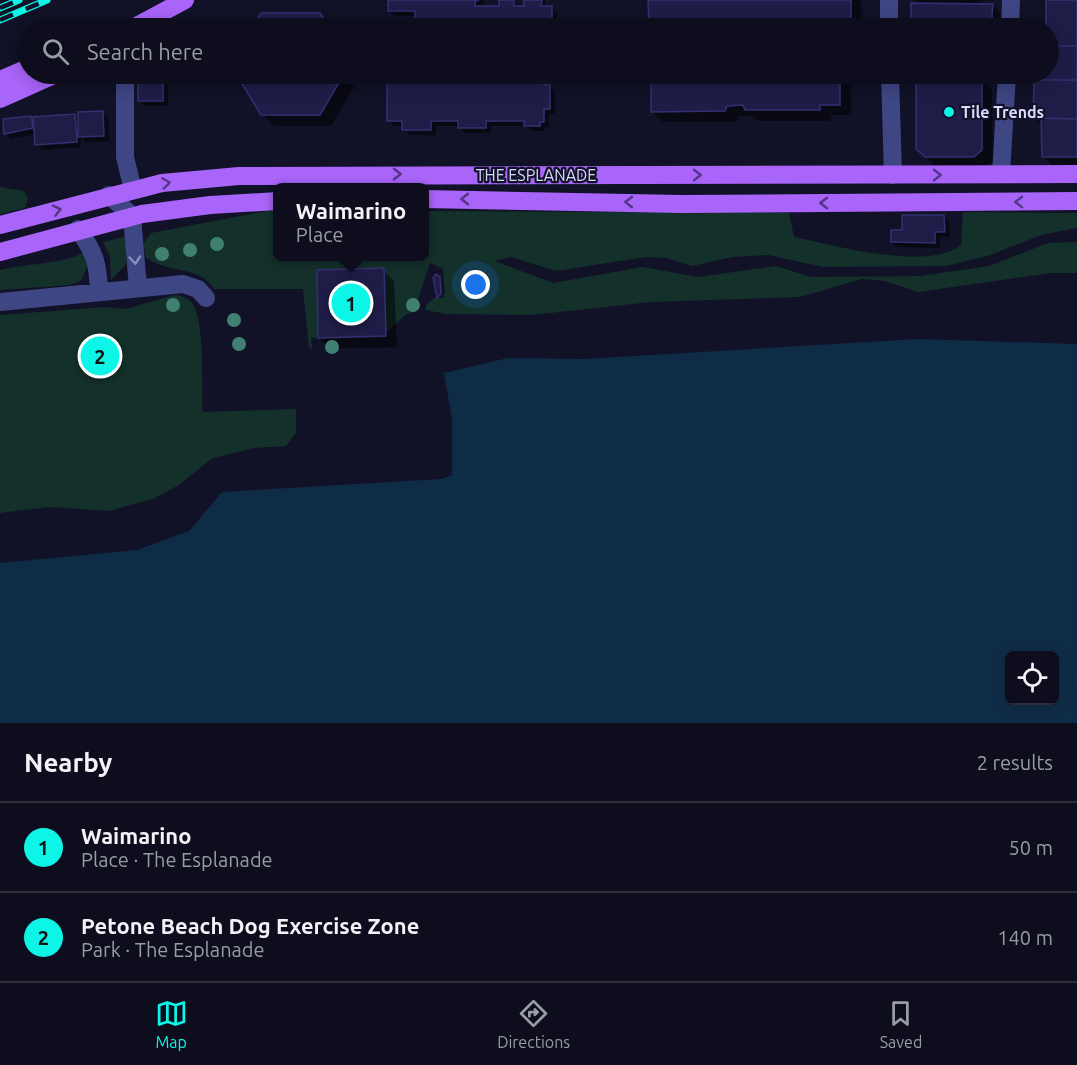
<!DOCTYPE html>
<html lang="en">
<head>
<meta charset="utf-8">
<style>
  body { margin:0; font-family:Ubuntu,sans-serif; background:#1b1b2a; color:#f1f3f6 }
  .controls { position:absolute; right:18px; bottom:18px; display:grid; overflow:hidden; border-radius:9px; box-shadow:0 3px 15px #0003 }
  .controls button { width:54px; height:54px; display:grid; place-items:center; padding:0; border:0; border-bottom:2px solid #2d2d3b; background:#0d0d1d; color:#f1f3f6; font:30px sans-serif }
  .you { position:absolute; left:476px; top:285px; width:21px; height:21px; margin:-15px; border:4px solid #fff; border-radius:50%; background:#1a73e8; box-shadow:0 0 0 9px #1a73e833 }
  .badge { display:grid; place-items:center; width:39px; height:39px; border-radius:50%; background:#0cf5e7; color:#111; font-size:20px; font-weight:700 }
  .pin { position:absolute; translate:-50% -50%; border:3px solid #fff; box-shadow:0 2px 6px #0006 }
  .popup { position:absolute; left:273px; top:183px; width:156px; height:78px; box-sizing:border-box; display:grid; place-content:center; border-radius:9px; background:#0d0d1d; filter:drop-shadow(0 2px 4px #0005); font-size:20px; white-space:nowrap; color:#9a9ca4 }
  .popup b { font-size:22px; color:#f1f3f6 }
  .popup::after { content:''; position:absolute; left:50%; top:100%; margin-left:-12px; border:12px solid transparent; border-top-color:#0d0d1d }
  .list { margin:0; padding:0; list-style:none }
  h2 { display:flex; justify-content:space-between; align-items:center; height:78px; margin:0; padding:0 24px; font-size:26px }
  h2 small { font-size:20px; font-weight:400; color:#9a9ca4 }
  .list li { display:grid; grid-template-columns:39px 1fr auto; gap:18px; align-items:center; box-sizing:border-box; height:90px; padding:0 24px; border-top:2px solid #2d2d3b }
  .list b { display:block; font-size:22px; white-space:nowrap }
  .list p { margin:0; font-size:20px; white-space:nowrap; color:#9a9ca4 }
  .list em { font-size:20px; font-style:normal; color:#9a9ca4 }
  .icon { flex:none; width:33px; height:33px; fill:none; stroke:currentColor; stroke-width:2; stroke-linecap:round; stroke-linejoin:round }
  .map { position:relative; flex:none; width:1077px; height:723px; overflow:hidden }
  .search { position:absolute; background:#0d0d1d; box-shadow:0 3px 15px #0003; left:18px; right:18px; top:18px; height:66px; display:flex; align-items:center; gap:15px; box-sizing:border-box; padding:0 21px; border-radius:33px; color:#9a9ca4; font-size:22px }
  .sheet { height:258px; background:#0d0d1d }
  nav { display:flex; justify-content:space-around; align-items:center; box-sizing:border-box; height:84px; border-top:2px solid #2d2d3b; background:#0d0d1d; font-size:16px; color:#9a9ca4 }
  nav a { display:grid; justify-items:center; gap:3px }
  nav .on { color:#0cf5e7 }
  .map>svg:first-child { display:block }
  .green { fill:#14302b }
  .water { fill:#0f2c47; fill-rule:evenodd }
  .shadow { fill:#0007 }
  .building { fill:#1f1d47; stroke:#333072; stroke-width:1.5 }
  .lines { fill:none; stroke-linecap:round; stroke-linejoin:round }
  .minor { stroke:#3e4683; stroke-width:18 }
  .major { stroke:#a964f9; stroke-width:18 }
  .rail-casing { stroke:#0cf5e7; stroke-width:7 }
  .rail { stroke:#111127; stroke-width:4.5; stroke-dasharray:14; stroke-linecap:butt }
  .tree { fill:#408070 }
  .oneway { stroke:#553686 }
  .oneway2 { stroke:#8b90c0 }
  .poi-dot { fill:#0cf5e7; stroke:#111127; stroke-width:2 }
  .labels { text-anchor:middle; dominant-baseline:central; stroke-width:4.5; stroke-linejoin:round; paint-order:stroke }
  .poi-label { font-size:16px; font-weight:bold; fill:#d8d9fd; stroke:#111127; text-anchor:start }
  .street-label { font-size:16px; fill:#d8d9fd; stroke:#111127 }
</style>
</head>
<body>
<div class="map">
<svg width="1077" height="723" viewBox="0 0 1077 723">
  <rect width="100%" height="100%" fill="#111127"/>
  <path class="green" d="M0 187 24 191 28 199 25 208 0 214Z
    M277 209 278 256H424L425 211 789 213 794 237C835 245 927 272 961 245L963 212 1077 213V228L1041 235 988 256 945 266 823 267 768 255 733 257 692 266 666 258 646 257 556 271 511 257 495 261 553 283 642 267 698 277 776 266 811 277 921 276 989 266 1048 243 1077 242V273H1051L918 292 885 281 862 279 800 297 651 302 532 315 446 314 426 310V305L434 298H443L445 293 443 269 430 263 414 312 408 313 384 334 311 338 312 349 309 348 303 289H214C200 265 166 274 146 257L143 244 151 233Z
    M127 236 126 264 111 280 110 257 103 242Z
    M84 253 87 267 81 281 70 285 0 290V270C30 263 55 265 84 253Z
    M174 295C181 296 187 297 191 302 206 317 201 389 203 412L296 409V433L286 446 253 448 211 459 179 485 153 499 109 511 49 507 0 513V315L104 307 126 309Z"/>
  <path class="water" d="M918 339 1077 344V723H0V563L137 550 189 531 222 492 441 479 452 475V419L444 373 508 358 584 359ZM1010 656H1054V700H1010Z"/>
  <path class="shadow" d="M389 0H484V7L500 8 514 1 520 8H525V0H545L547 8H552L557 13V28H417V16H395L389 11Z
    M650 0H861L862 28H651Z
    M916 0H995L982 1V5H992L1001 14 1000 28H913L912 4H920Z
    M1048 0H1077V165H1052L1043 156V126L1035 118V74H1048Z
    M262 14H319L332 28H253Z
    M140 74H168V106H145L139 100Z
    M238 74H358L360 77 331 126H274L262 114Z
    M389 74H548L549 87 555 92V114H549V127H545V131H531L526 126H491V133H465L459 126H436V135H410L404 126H394L389 120Z
    M651 74H851V115H831V121H758L752 116H738L736 122H663L652 111Z
    M981 77 992 89 993 161 985 168H937L918 148Z
    M103 113 108 118 109 141 85 142 81 137V147L42 150 37 144 36 134 11 139 6 134 31 118 35 122 74 116 79 121Z
    M943 217 949 222 950 237H940V248L898 247 892 242 903 232Z
    M383 270 394 281 397 347 331 349 319 338Z
    M436 276 441 281 440 299 436 293Z"/>
  <path class="building" d="M388 0H479L475 1V6H499V0H514V6H524V0H542L541 6H552V28H415V11H388Z
    M648 0H851V28H649Z
    M1046 0H1077V46H1048V28H1046Z
    M911 3 993 4 991 28H911Z
    M261 13H320L329 28H252Z
    M1048 46H1077V80H1034V74H1048Z
    M138 74H163V101H138Z
    M236 74H344L320 115H261Z
    M387 74H544V85H550V109H544V122H540V126H524V121H486V128H458V121H431V130H402V121H387Z
    M651 74H840V105H820V110H745L743 105 727 106 725 111 651 112Z
    M916 75 982 76V150L974 157H925L916 149Z
    M1034 80H1077V119L1033 118Z
    M103 111 104 136 78 137V112Z
    M75 114 77 142 35 145 33 117Z
    M31 116 33 128 4 134 3 119Z
    M1041 118 1077 119V157H1042Z
    M902 215H944L945 232H935V243L891 242V230H902Z
    M384 268 386 336 318 338 317 270Z
    M436 274 440 277 441 294 437 298 433 278Z"/>
  <g class="lines">
    <path class="minor" d="M889 0V28
      M1010 28 1011 0
      M125 74V157L133 190
      M890 74 893 175
      M1001 174 1007 74
      M109 195 132 216 138 288
      M78 229C95 253 98 263 99 292
      M0 302 183 284 198 289 206 298"/>
    <path class="major" d="M133 28 185 0
      M0 80 28 68
      M0 99 56 74
      M424 199 682 204 1077 201
      M0 225 162 183 239 176 1077 174
      M0 252 142 214 210 205 278 201"/>
    <g class="rail-casing">
      <path id="rail" d="M0 8 19 0
        M0 20 47 0"/>
    </g>
    <use href="#rail" class="rail"/>
  </g>
  <g class="tree">
    <circle cx="217" cy="244" r="7"/>
    <circle cx="190" cy="250" r="7"/>
    <circle cx="162" cy="254" r="7"/>
    <circle cx="173" cy="305" r="7"/>
    <circle cx="413" cy="305" r="7"/>
    <circle cx="234" cy="320" r="7"/>
    <circle cx="239" cy="344" r="7"/>
    <circle cx="332" cy="347" r="7"/>
  </g>
  <defs><path id="oneway-chevron" d="M-2-3.5L2.5 0L-2 3.5" fill="none" stroke-width="1.6" stroke-linecap="round" stroke-linejoin="round" transform="scale(1.5)"/></defs>
  <g class="oneway">
    <use href="#oneway-chevron" transform="translate(397 174)"/>
    <use href="#oneway-chevron" transform="translate(697 175)"/>
    <use href="#oneway-chevron" transform="translate(937 175)"/>
    <use href="#oneway-chevron" transform="translate(166 183) rotate(-8)"/>
    <use href="#oneway-chevron" transform="translate(465 199) rotate(-180)"/>
    <use href="#oneway-chevron" transform="translate(629 202) rotate(-179)"/>
    <use href="#oneway-chevron" transform="translate(1019 202) rotate(180)"/>
    <use href="#oneway-chevron" transform="translate(824 203) rotate(180)"/>
    <use href="#oneway-chevron" transform="translate(57 210) rotate(-14)"/>
  </g>
  <use class="oneway2" href="#oneway-chevron" transform="translate(135 260) rotate(85)"/>
  <circle class="poi-dot" cx="949" cy="112" r="6"/>
  <g class="labels">
    <g class="poi-label">
      <text x="961" y="112">Tile Trends</text>
    </g>
    <g class="street-label">
      <text x="536" y="175">THE ESPLANADE</text>
    </g>
  </g>
</svg>
<div class="controls">
<button><svg class="icon" aria-label="locate" viewBox="0 0 24 24"><circle cx="12" cy="12" r="6"/><path d="M12 2v4M12 18v4M2 12h4M18 12h4"/></svg></button>
</div>
<div class="you"></div>
<div class="pin badge" style="left:351px;top:303px">1</div>
<div class="popup"><b>Waimarino</b>Place</div>
<div class="pin badge" style="left:100px;top:356px">2</div>
<div class="search"><svg class="icon" aria-label="search" viewBox="0 0 24 24"><circle cx="10" cy="10" r="6"/><path d="M15 15l6 6"/></svg>Search here</div>
</div>
<section class="sheet">
<h2>Nearby<small>2 results</small></h2>
<ul class="list">
<li><span class="badge">1</span><div><b>Waimarino</b><p>Place · The Esplanade</p></div><em>50 m</em></li>
<li><span class="badge">2</span><div><b>Petone Beach Dog Exercise Zone</b><p>Park · The Esplanade</p></div><em>140 m</em></li>
</ul>
</section>
<nav>
<a class="on"><svg class="icon" aria-label="map" viewBox="0 0 24 24"><path d="M3 6l6-2 6 2 6-2v14l-6 2-6-2-6 2zM9 4v14M15 6v14"/></svg>Map</a>
<a><svg class="icon" aria-label="directions" viewBox="0 0 24 24"><path d="M12 3l9 9-9 9-9-9zM9 14v-3h6M13 9l2 2-2 2"/></svg>Directions</a>
<a><svg class="icon" aria-label="saved" viewBox="0 0 24 24"><path d="M7 4h10v16l-5-4-5 4z"/></svg>Saved</a>
</nav>
</body>
</html>
